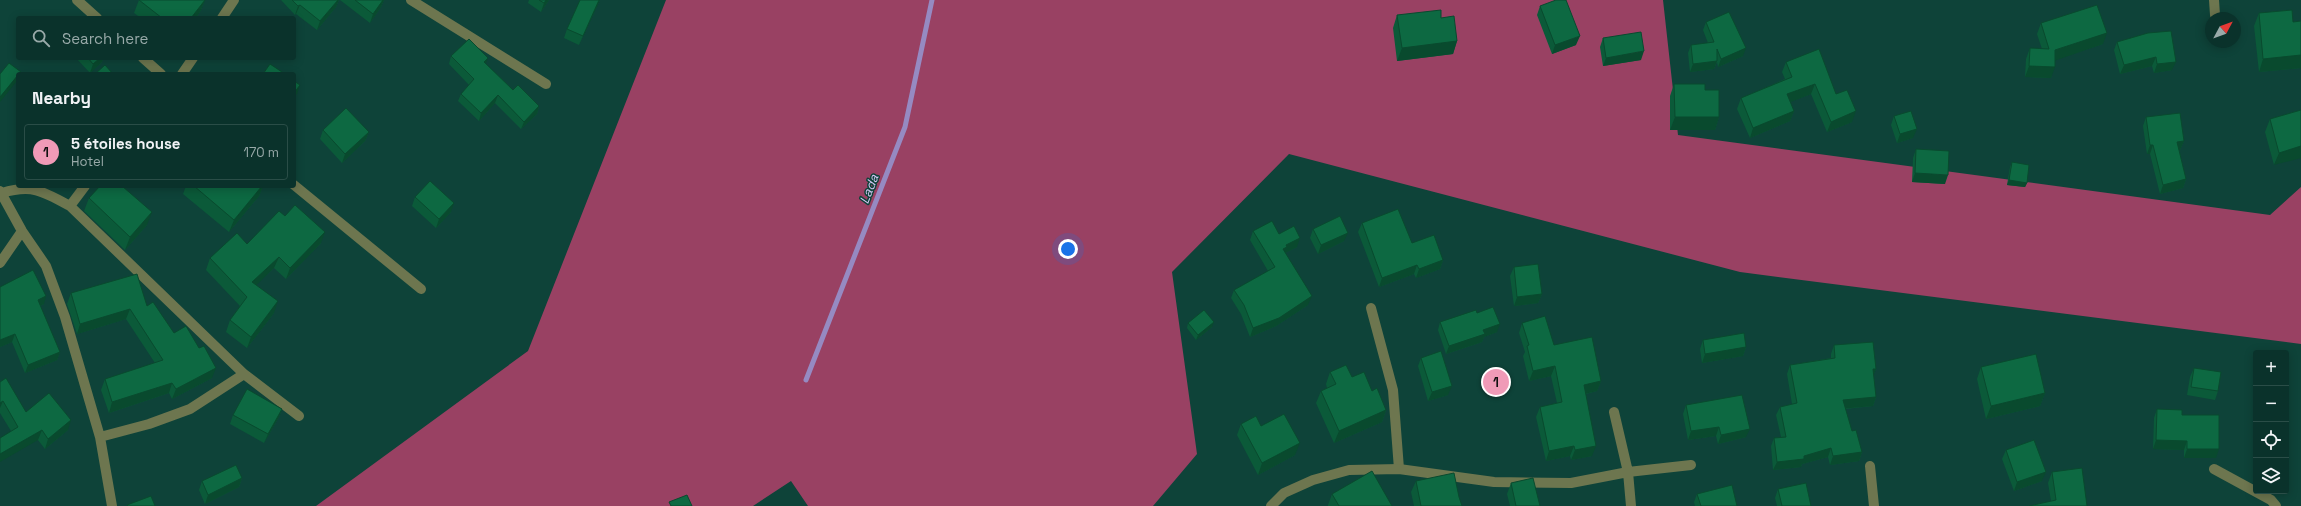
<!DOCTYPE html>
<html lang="en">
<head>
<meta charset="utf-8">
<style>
  body { margin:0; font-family:"Space Grotesk",sans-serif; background:#133a33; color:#f1f3f6 }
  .controls { position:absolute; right:12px; bottom:12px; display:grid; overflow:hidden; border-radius:4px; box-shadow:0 2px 10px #0003 }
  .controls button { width:36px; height:36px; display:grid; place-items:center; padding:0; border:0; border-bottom:1px solid #2a4d47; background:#0a322b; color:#f1f3f6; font:20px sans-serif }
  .compass { position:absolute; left:2205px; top:12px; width:36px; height:36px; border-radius:50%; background:#0a322b; box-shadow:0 2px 10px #0003; rotate:49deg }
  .you { position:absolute; left:1068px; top:249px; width:14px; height:14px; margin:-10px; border:3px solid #fff; border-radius:50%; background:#1a73e8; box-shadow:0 0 0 6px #1a73e833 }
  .badge { display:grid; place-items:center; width:26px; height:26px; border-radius:50%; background:#f09ab7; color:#111; font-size:13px; font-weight:700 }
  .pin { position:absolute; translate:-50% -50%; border:2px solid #fff; box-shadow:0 1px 4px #0006 }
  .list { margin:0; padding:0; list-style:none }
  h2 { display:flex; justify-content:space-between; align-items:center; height:52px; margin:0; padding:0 16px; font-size:17px }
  h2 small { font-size:13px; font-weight:400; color:#99aaa9 }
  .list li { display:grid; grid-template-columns:26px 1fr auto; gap:12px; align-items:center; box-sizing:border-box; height:56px; margin:0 8px 8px; padding:0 8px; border:1px solid #2a4d47; border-radius:4px }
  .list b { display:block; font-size:15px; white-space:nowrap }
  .list p { margin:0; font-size:13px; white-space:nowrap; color:#99aaa9 }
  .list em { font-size:13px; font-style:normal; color:#99aaa9 }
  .icon { flex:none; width:22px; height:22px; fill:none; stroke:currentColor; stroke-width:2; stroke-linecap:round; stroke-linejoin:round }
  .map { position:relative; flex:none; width:2301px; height:506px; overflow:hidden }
  .search { position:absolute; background:#0a322b; box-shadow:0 2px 10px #0003; left:16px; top:16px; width:280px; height:44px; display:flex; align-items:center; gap:10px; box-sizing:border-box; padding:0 14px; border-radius:4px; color:#99aaa9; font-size:15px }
  .panel { position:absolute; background:#0a322b; box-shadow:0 2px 10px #0003; left:16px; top:72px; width:280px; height:116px; border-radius:4px }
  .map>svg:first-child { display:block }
  .green { fill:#994163 }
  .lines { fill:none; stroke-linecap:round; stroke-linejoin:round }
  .stream { stroke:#968ac2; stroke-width:5 }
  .lane { stroke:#6d764f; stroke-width:10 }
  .street { stroke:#6d764f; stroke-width:10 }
  .wall { fill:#0b5a39 }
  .shaded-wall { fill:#094a2e }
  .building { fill:#0d6942; stroke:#094a2e }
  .labels { text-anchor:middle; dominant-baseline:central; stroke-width:3; stroke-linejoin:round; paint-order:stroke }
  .water-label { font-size:13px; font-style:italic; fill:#d5c8f5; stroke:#0e4339 }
</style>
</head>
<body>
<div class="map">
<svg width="2301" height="506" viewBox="0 0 2301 506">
  <rect width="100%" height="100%" fill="#0e4339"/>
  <path class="green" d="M666 0H1663L1678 135 2270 215 2301 187V344L1740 272 1289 154 1172 272 1197 454 1153 506H808L791 481 753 506H316L528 351Z"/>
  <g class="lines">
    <path class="stream" d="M806 380 905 127 932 0"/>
    <path class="lane" d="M1371 308 1393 390 1399 469"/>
    <path class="street" d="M77 0 97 18
      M411 0 546 84
      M2214 0 2215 15
      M222 18 234 0
      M143 58 161 74
      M182 74 193 58
      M294 185 421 289
      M0 191 22 231 46 266 65 317 100 437 112 506
      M2 193C32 184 43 191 70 206L244 374 299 416
      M70 206 85 186
      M0 263 22 231
      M1614 412 1628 472 1631 506
      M100 437 149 424 190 409 244 374
      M1870 466 1874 506
      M2214 469 2271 500 2276 506
      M1271 506 1284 493 1313 480 1349 470 1399 469 1494 482 1571 483 1628 472 1691 465"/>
  </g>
  <path class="wall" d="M139 0H205L200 12 196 18H141L134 13Z
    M281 0H339L336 7 317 30 296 14 295 15Z
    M340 0H384L381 7 370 23Z
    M529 0H549L541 12 528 3Z
    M580 0H600L579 45 564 38 567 29Z
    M1540 6 1576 45 1552 54 1537 15Z
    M2259 13 2293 22 2301 21V68L2259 72 2254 26Z
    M1397 15 1441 18 1457 41 1453 54 1397 61 1393 28Z
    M1706 22 1743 56 1718 67 1717 62 1714 69 1690 72 1688 53 1691 45 1708 43 1703 30Z
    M2041 23 2103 44 2055 60 2051 78 2025 77 2026 59 2030 48 2042 49 2037 34Z
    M2148 33 2172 70 2154 73 2152 66 2120 74 2114 50 2117 42Z
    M1603 38 1641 60 1603 66 1600 47Z
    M451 56 486 64 513 90 539 106 537 114 521 129 495 103 479 121 458 101 461 94 469 85 449 64Z
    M76 58H103L102 62 90 73Z
    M1786 62 1836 94 1852 122 1827 132 1811 94 1790 102 1794 111 1790 121 1750 138 1737 109 1741 98 1785 79 1782 72Z
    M1674 84 1705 90 1719 117 1715 130H1670V96Z
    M2301 110 2274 165 2265 132 2270 119Z
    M1894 116 1913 138 1897 143 1891 125Z
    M2146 117 2184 141 2180 150H2179L2186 179 2183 188 2160 194 2150 154H2147L2143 126Z
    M323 130 369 132 365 141 342 163 320 139Z
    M1916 149 1945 184 1912 182 1913 158Z
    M2012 162 2027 183 2025 187 2007 185 2010 167Z
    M186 186H263L259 196 229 232 183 194Z
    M415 197 451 212 436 228 412 206Z
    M89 198 147 225 125 250 84 211Z
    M285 216 321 243 286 279 274 268 256 285 274 313 247 348 226 332 230 320 240 306 206 270 210 258 247 244Z
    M1362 223 1412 243 1443 260 1440 269 1416 278 1414 274 1379 287 1358 232Z
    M1313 229 1344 241 1318 254 1310 238Z
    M1253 231 1279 234 1297 247 1285 253 1308 305 1276 326 1250 337 1241 314 1231 298 1234 290 1268 271 1250 240Z
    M1514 267 1542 294 1538 303 1514 306 1510 276Z
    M0 287 44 304 40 306 60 352 57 360 25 373 12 342 0 347Z
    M71 293 147 306 174 333 212 378 172 399 169 393 109 413 101 390 105 379 155 363 126 319 77 334 67 304Z
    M1477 313 1497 332 1484 337 1482 342 1446 354 1438 330 1440 322Z
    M1188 323 1212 327 1196 340 1187 328Z
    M1522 323 1554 345 1601 381 1597 391 1586 394 1592 456 1571 460 1570 456 1546 461 1536 417 1540 407 1557 403 1551 376 1529 381 1523 356 1525 352 1519 333Z
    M1703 340 1746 347 1743 356 1702 363 1700 349Z
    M1834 345 1876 369 1873 376 1876 397 1873 406 1845 409 1852 431 1862 452 1859 461 1830 465 1828 457 1802 464 1801 467 1773 470 1771 446 1774 438 1781 437 1776 415 1780 407 1792 404 1787 374 1790 365 1831 358V354Z
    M1421 358 1448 395 1428 401 1418 366Z
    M1981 367 2045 393 2040 406 1986 419 1977 379Z
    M2194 368 2218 391 2215 400 2187 395 2190 377Z
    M1330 372 1352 377 1372 391 1386 410 1382 422 1334 443 1316 403 1321 391 1327 388 1326 384Z
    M0 382 26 412 68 430 45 449 38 440 11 431 0 413Z
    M1686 405 1746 437 1718 444 1716 436 1688 440 1683 414Z
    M282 409 279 417 264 443 230 424 233 415Z
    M2157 409 2182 415 2216 458H2184V450L2153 449 2154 418Z
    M1241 424 1261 426 1295 455 1258 475 1237 435Z
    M2006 450 2042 481 2014 491 2002 459Z
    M2052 472 2087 506 2051 501 2048 483Z
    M242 478 239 487 205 504 199 490 202 481Z
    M1416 481 1459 497 1462 506H1414L1411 492Z
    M1511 483 1540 506H1510L1507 494Z
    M1778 489 1811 506H1777L1775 498Z
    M1332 494 1392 506H1328V505Z
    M1697 494 1737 506H1695L1694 502Z"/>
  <path class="shaded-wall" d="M205 0 200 12 196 18H191Z
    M338 0H339L336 7 317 30 320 21Z
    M383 0H384L381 7 370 23 373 14Z
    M546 0H549L541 12 544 3Z
    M599 0H600L579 45Z
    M300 5 296 14 295 15 298 6Z
    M2107 33 2103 44 2051 62 2055 50Z
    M1580 36 1576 45 1552 54 1555 45Z
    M1457 41 1453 54 1397 61 1402 48Z
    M1746 48 1743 56 1718 67 1721 59Z
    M1644 51 1641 60 1603 66 1606 58Z
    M2301 55V68L2259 72 2263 59Z
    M2156 57 2152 66 2120 74 2124 65Z
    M100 58H103L102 62 90 73 93 64Z
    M488 58 485 66 484 62Z
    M1717 61 1714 69 1690 72 1693 64Z
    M2176 62 2172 70 2154 73 2157 64Z
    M2029 66 2055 67 2051 78 2025 77Z
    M18 75 17 81 0 102V97Z
    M1815 84 1811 94 1783 105 1787 94Z
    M300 85 297 94 294 97V93Z
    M498 95 495 103 479 121 481 113Z
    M539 106 537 114 521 129 524 122Z
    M1794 111 1790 121 1750 138 1753 128Z
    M1856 111 1852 122 1827 132 1831 122Z
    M1675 117H1719L1715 130H1670Z
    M1917 129 1913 138 1897 143 1900 134Z
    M369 132 365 141 342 163 345 154Z
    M2184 141 2180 150H2174L2177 142Z
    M2150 145H2153L2150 154H2147Z
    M2301 146V158L2274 165 2279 153Z
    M1915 173 1948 175 1945 184 1912 182Z
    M2186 179 2183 188 2160 194 2163 185Z
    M2009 180 2027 183 2025 187 2007 185Z
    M262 186H263L259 196 229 232 234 220Z
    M454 203 451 212 436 228 439 219Z
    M152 212 147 225 125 250 130 237Z
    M325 232 321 243 286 279 290 268Z
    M1348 233 1344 241 1318 254 1321 245Z
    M1300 238 1297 247 1285 253 1283 249 1286 245Z
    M279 257 274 268 248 293 252 282Z
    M1443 260 1440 269 1416 278 1419 269Z
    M1417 265 1414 274 1379 287 1382 278Z
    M1542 294 1538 303 1514 306 1517 297Z
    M46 296 44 304 35 308 38 300Z
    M1312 296 1308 305 1276 326 1250 337 1253 328Z
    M278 301 274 313 247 348 251 337Z
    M130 309 126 319 77 334 80 324Z
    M1214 322 1212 327 1196 340 1198 335Z
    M1500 324 1497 332 1484 337 1482 342 1446 354 1449 346 1483 330Z
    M15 334 12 342 0 347V340Z
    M1746 347 1743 356 1702 363 1705 354Z
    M60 352 57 360 25 373 28 365Z
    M1555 366 1551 376 1529 381 1533 371Z
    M216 368 212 378 172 399 176 389Z
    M1873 369H1876L1873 377Z
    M1601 381 1597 391 1580 395 1584 385Z
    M172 383 169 393 109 413 112 402Z
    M1452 386 1448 395 1428 401 1432 392Z
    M2045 393 2040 406 1986 419 1991 406Z
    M1876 397 1873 406 1839 409 1843 400Z
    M3 401 0 408V403Z
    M282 409 279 417 264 443 268 434Z
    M1386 410 1382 422 1334 443 1339 431Z
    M71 420 68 430 45 449 48 439Z
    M1719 427 1716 436 1688 440 1691 431Z
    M1750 429 1746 437 1718 444 1721 435Z
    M42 430 38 440 0 462V454Z
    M2156 440 2187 441 2184 450 2153 449Z
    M1300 443 1295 455 1258 475 1262 463Z
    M1574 446 1570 456 1546 461 1549 451Z
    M1596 446 1592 456 1571 460 1575 450Z
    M1831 448 1828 457 1802 464 1801 467 1773 470 1777 462 1804 456Z
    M2187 449H2219L2216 458H2184Z
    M1862 452 1859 461 1830 465 1833 456Z
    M2046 472 2042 481 2014 491 2017 482Z
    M242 478 239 487 205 504 208 495Z"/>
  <path class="building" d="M139 0H205L191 18H162Z
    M292 0H338L320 21 300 5 298 6Z
    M355 0H383L373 14Z
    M539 0H546L544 3Z
    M580 0H599L583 36 567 29Z
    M1556 0H1566L1580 36 1555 45 1540 6Z
    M2097 5 2107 33 2055 50V67L2029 66 2030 48 2049 49 2041 23Z
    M1441 10V18L1454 16 1457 41 1402 48 1397 15Z
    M2292 10 2293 22 2301 21V55L2263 59 2259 13Z
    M1729 12 1746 48 1721 59 1717 49V61L1693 64 1691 45 1714 42 1706 22Z
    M2171 31 2176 62 2157 64 2156 57 2124 65 2117 42 2148 33Z
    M1641 32 1644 51 1606 58 1603 38Z
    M469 39 488 58 484 62 513 90 518 85 539 106 524 122 498 95 481 113 461 94 474 79 451 56Z
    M1819 49 1836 94 1847 90 1856 111 1831 122 1815 84 1787 94 1794 111 1753 128 1741 98 1792 77 1786 62Z
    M88 58H100L93 64Z
    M9 63 21 72 19 74H18V75L0 97V74Z
    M270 64 285 74H263Z
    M105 65 113 74H95Z
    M294 81 300 85 294 93Z
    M1674 84H1705V90H1719V117H1675Z
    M346 108 369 132 345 154 323 130Z
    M2301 110V146L2279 153 2270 119Z
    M1911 111 1917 129 1900 134 1894 116Z
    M2180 113 2184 141 2177 142 2186 179 2163 185 2153 145H2150L2146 117Z
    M1916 149 1949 151 1948 175 1915 173Z
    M2012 162 2029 165 2027 183 2009 180Z
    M430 181 454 203 439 219 415 197Z
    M100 186H122L152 212 130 237 89 198Z
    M194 186H262L234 220Z
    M295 205 325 232 290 268 279 257 252 282 278 301 251 337 230 320 247 297 210 258 237 233 247 244 279 211 285 216Z
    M1398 209 1412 243 1434 235 1443 260 1419 269 1417 265 1382 278 1362 223Z
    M1340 216 1348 233 1321 245 1313 229Z
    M1272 221 1279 234 1294 226 1300 238 1286 245 1287 247 1283 249 1312 296 1279 318 1253 328 1244 305 1234 290 1275 267 1253 231Z
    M1538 264 1542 294 1517 297 1514 267Z
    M33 270 46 296 38 300 60 352 28 365 15 334 0 340V287Z
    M137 274 147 306 153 302 174 333 186 326 199 348 204 346 216 368 176 389 172 383 112 402 105 379 163 360 130 309 80 324 71 293Z
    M1493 307 1500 324 1483 330 1485 334 1449 346 1440 322 1476 310 1477 313Z
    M1204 310 1214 322 1198 335 1188 323Z
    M1545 316 1554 345 1592 337 1601 381 1584 385 1596 446 1575 450 1574 446 1549 451 1540 407 1562 402 1555 366 1533 371 1527 346 1529 345 1522 323Z
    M1744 333 1746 347 1705 354 1703 340Z
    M1873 342 1876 369H1873L1876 397 1843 400 1852 431 1856 430 1862 452 1833 456 1831 448 1804 456V459L1777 462 1774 438 1786 437 1780 407 1797 403 1790 365 1835 358 1834 345Z
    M1441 351 1452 386 1432 392 1421 358Z
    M2036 354 2045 393 1991 406 1981 367Z
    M1346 365 1352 377 1364 372 1372 391 1377 388 1386 410 1339 431 1321 391 1336 384 1330 372Z
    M2194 368 2221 372 2218 391 2191 387Z
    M6 378 26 412 49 393 71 420 48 439 42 430 0 454V438L18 427 3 401 0 403V382Z
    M247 389 282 409 268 434 233 415Z
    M1742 395 1750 429 1721 435 1719 427 1691 431 1686 405Z
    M2157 409 2182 410V415H2219V449H2187V441L2156 440Z
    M1284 414 1300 443 1262 463 1241 424 1256 416 1261 426Z
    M2034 440 2046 472 2017 482 2006 450Z
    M236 465 242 478 208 495 202 481Z
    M2082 468 2087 506H2029L2056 500 2052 472Z
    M1372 471 1392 506H1339L1332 494Z
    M1454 473 1459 497 1462 506H1421L1416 481Z
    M1533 478 1540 506H1516L1511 483Z
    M1806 483 1811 506H1782L1778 489Z
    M1732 485 1737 506H1701L1697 494Z
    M687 495 692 506H671L669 502Z
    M151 496 155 506H128L127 505Z"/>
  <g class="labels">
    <g class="water-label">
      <text transform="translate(869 189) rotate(-69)">Lada</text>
    </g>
  </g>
</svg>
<div class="controls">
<button>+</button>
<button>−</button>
<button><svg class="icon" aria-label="locate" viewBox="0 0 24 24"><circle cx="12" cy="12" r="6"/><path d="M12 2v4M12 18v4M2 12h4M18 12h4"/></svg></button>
<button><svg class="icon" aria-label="layers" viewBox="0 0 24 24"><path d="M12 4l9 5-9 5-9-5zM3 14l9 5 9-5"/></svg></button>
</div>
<svg class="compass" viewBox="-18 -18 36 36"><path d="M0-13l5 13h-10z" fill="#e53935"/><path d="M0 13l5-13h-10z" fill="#99aaa9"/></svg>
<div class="you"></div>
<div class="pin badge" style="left:1496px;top:382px">1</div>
<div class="search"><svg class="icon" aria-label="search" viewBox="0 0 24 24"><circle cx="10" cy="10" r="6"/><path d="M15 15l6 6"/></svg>Search here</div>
<section class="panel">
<h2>Nearby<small></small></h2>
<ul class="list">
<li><span class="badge">1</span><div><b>5 étoiles house</b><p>Hotel</p></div><em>170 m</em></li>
</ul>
</section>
</div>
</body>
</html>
